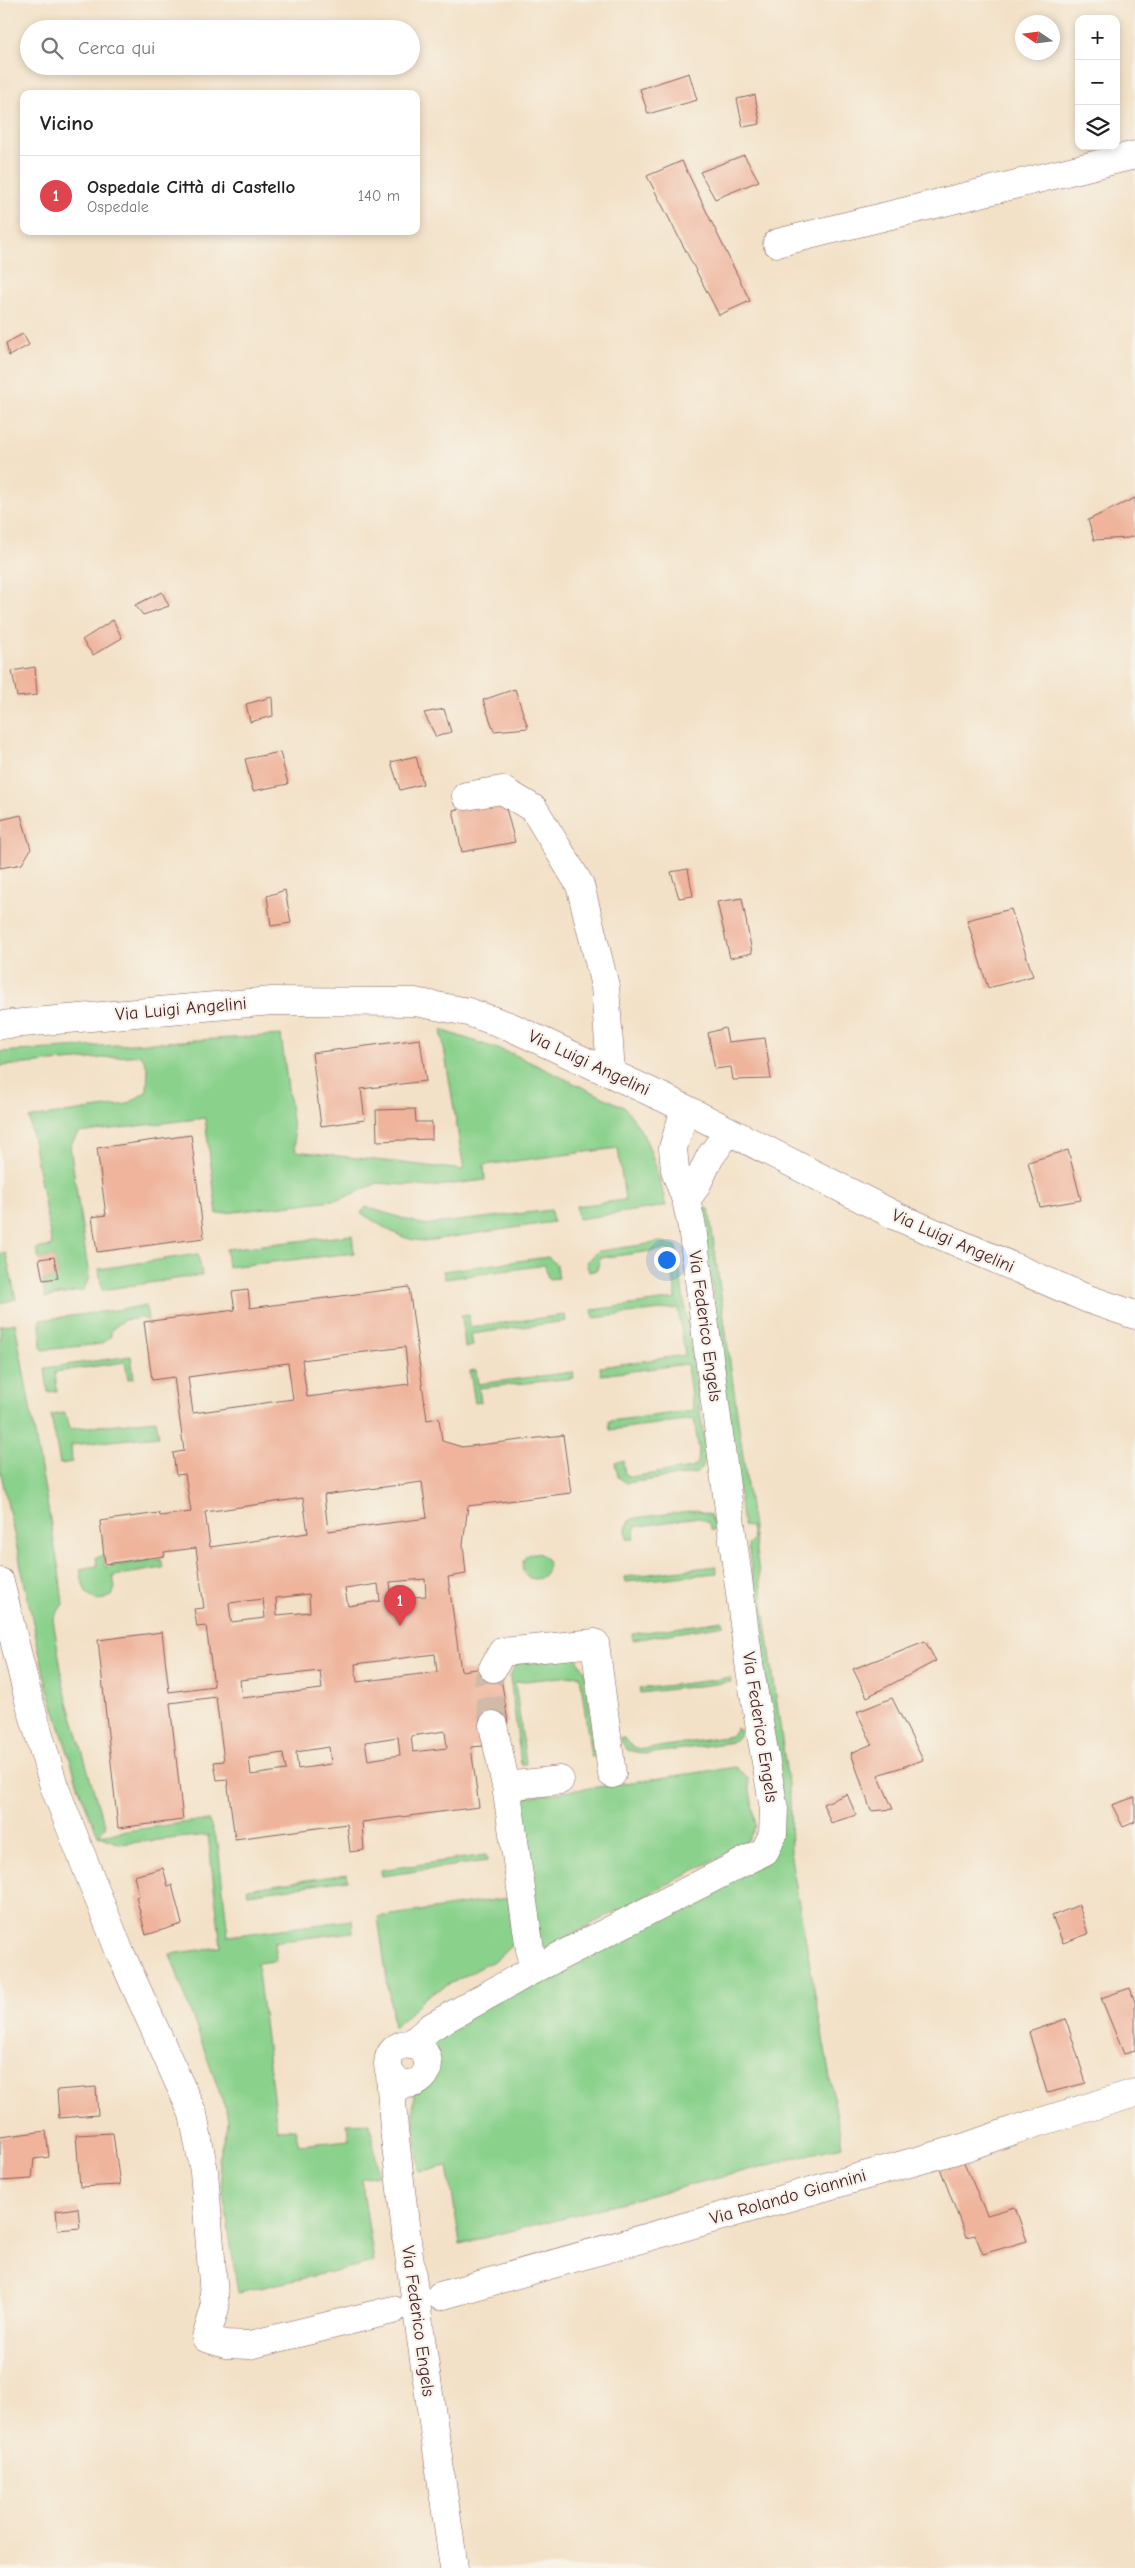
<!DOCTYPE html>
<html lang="it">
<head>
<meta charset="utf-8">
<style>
  body { margin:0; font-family:"Comic Neue",sans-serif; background:#f2f2f2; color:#222 }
  .controls { position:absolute; right:15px; top:15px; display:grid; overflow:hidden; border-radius:10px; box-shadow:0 2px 8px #0003 }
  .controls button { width:45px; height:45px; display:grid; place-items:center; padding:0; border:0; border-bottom:1px solid #e0e0e0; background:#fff; color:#222; font:25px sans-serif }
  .compass { position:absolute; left:1015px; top:15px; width:45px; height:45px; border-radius:50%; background:#fff; box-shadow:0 2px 8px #0003; rotate:283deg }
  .you { position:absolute; left:666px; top:1259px; width:18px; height:18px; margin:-12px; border:4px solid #fff; border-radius:50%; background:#1a73e8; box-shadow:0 0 0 8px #1a73e833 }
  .badge { display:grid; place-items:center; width:32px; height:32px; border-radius:50%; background:#0b8043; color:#fff; font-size:16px; font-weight:700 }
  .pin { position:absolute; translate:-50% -41px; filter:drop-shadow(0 1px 2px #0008) }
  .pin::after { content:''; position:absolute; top:26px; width:18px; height:15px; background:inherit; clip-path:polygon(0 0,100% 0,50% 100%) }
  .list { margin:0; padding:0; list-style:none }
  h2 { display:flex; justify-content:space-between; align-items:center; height:65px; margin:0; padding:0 20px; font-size:21px }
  h2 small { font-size:16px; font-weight:400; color:#767676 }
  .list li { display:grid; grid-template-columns:32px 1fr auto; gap:15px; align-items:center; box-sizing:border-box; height:80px; padding:0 20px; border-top:1px solid #e0e0e0 }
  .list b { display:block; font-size:19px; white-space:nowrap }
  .list p { margin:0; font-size:16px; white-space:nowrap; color:#767676 }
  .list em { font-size:16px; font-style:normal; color:#767676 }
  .icon { flex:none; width:28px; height:28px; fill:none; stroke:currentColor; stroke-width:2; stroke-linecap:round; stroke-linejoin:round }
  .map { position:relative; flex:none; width:1135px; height:2568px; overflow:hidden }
  .search { position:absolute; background:#fff; box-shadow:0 2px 8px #0003; left:20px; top:20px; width:400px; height:55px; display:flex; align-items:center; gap:12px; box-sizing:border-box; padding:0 18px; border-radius:28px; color:#767676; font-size:19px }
  .panel { position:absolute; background:#fff; box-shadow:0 2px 8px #0003; left:20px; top:90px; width:400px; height:145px; border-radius:10px }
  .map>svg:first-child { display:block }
  .green { fill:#8ad18c; stroke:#6a785c }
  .building { fill:#efb49b; fill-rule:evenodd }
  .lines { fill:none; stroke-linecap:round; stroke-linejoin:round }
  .minor-tunnel { stroke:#d1baa8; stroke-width:28; stroke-dasharray:28 14; stroke-linecap:butt }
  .minor-casing { stroke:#856362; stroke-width:29 }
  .minor { stroke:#fff; stroke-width:28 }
  .labels { text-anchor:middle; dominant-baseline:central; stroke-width:4.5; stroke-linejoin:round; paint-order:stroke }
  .street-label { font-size:18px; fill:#4a1f2b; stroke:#f7f3e8 }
</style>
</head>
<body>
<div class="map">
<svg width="1135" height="2568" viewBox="0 0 1135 2568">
  <rect width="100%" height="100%" fill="#f7f3e8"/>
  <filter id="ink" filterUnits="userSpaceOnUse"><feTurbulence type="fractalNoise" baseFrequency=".02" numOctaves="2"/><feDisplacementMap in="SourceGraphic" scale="10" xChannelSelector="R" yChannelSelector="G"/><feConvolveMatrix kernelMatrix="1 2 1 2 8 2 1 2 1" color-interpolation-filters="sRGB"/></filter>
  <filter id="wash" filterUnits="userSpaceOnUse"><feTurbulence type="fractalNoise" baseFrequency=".0096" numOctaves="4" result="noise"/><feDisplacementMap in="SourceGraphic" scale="20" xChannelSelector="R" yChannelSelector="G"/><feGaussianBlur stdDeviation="1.12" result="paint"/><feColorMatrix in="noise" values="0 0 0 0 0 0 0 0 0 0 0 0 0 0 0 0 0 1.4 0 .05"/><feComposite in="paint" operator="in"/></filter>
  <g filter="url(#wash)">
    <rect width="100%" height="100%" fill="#f3e1c7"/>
    <path class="green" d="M441 1030 513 1054 624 1107C650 1136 657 1169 666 1206L578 1219 576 1206 625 1200 618 1148 484 1165 485 1180 430 1187 378 1183 341 1199 217 1214 205 1118 78 1133 70 1146 89 1277 84 1290 45 1298 43 1280 58 1277 54 1257 39 1259 36 1249 52 1246 29 1118 128 1104 147 1091 148 1069 141 1055 0 1066V1052L281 1035 296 1151 464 1170Z
      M366 1207 424 1225 551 1210 553 1222 426 1241C400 1241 383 1226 361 1213Z
      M702 1207 709 1209 790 1798 791 1858 842 2146 460 2244 448 2166 419 2171C416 2134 407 2095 421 2059 426 2047 438 2036 448 2026L770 1860 784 1817 748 1544 753 1541 751 1527 743 1526Z
      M352 1235 354 1253 228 1267 226 1249Z
      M662 1242 676 1246 706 1452C705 1463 704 1469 694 1474L627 1483 618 1477 615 1462 623 1461 625 1474 630 1477 692 1468 698 1463 699 1451 694 1419 610 1430 609 1421 693 1411 687 1364 601 1375 600 1367 685 1355 678 1308 594 1318 592 1310 676 1299 670 1251 666 1249 600 1258 597 1270 589 1272 586 1262 599 1251Z
      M6 1253 16 1299 0 1303V1254Z
      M198 1254 202 1275 102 1290 99 1269Z
      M548 1257 556 1264 559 1278 548 1279 545 1265 445 1279 443 1271Z
      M146 1306 148 1320 141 1318 124 1320 111 1330V1336L101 1344 43 1350 41 1346 40 1320Z
      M469 1314 470 1327 565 1315 566 1321 471 1334 473 1346 465 1348 462 1315Z
      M15 1323 59 1570 63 1604 53 1619 64 1688 100 1812 106 1825 99 1835 189 1822 209 1821 218 1845 228 1936 352 1920 353 1932 274 1942 276 1961 257 1963 277 2130 295 2129 299 2145 349 2140 347 2124 370 2123 379 2175 361 2178 374 2262 238 2293 218 2158 229 2119 170 1954 221 1947 208 1835 119 1844 98 1835 81 1794 46 1683 0 1469V1326Z
      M131 1356 134 1378 128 1379 125 1362 55 1372 57 1391 48 1392 45 1368Z
      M476 1370 478 1384 573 1372 574 1378 479 1388 481 1402 475 1403 470 1371Z
      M65 1413 69 1429 156 1420 159 1436 71 1445 72 1462 60 1464 51 1415Z
      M697 1510 710 1515 716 1528 712 1531 708 1522 698 1517 635 1527 634 1539H627L626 1529 629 1521 635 1518Z
      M522 1566a13 13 0 1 1 26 0a13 13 0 1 1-26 0Z
      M104 1556 105 1567 161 1559 163 1568 113 1576 115 1588 112 1596 98 1601C83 1594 83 1584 80 1569L97 1566 96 1557Z
      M716 1566 717 1573 626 1582 625 1577Z
      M723 1621 724 1625 633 1640 632 1634Z
      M575 1656 585 1671 597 1756 591 1757 580 1675 515 1682 526 1764H521L510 1676 516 1664Z
      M730 1678 731 1682 640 1693 639 1689Z
      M737 1728 742 1732 733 1742 646 1754 627 1750 619 1738 623 1737C630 1747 635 1749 646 1749L731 1736Z
      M736 1767 748 1778 756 1827 745 1844 540 1951 520 1798Z
      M486 1855 487 1861 382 1876 381 1870Z
      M347 1874 348 1880 248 1894 247 1889Z
      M508 1898 514 1943 497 1959 427 1996 394 2028 378 1917Z"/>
    <g id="blocks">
      <path class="building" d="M689 73 697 100 648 114 640 89Z
        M755 95 760 124 743 127 737 99Z
        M744 155 759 181 715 199 700 172Z
        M682 161 750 301 719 315 647 176Z
        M23 334 29 345 9 356 6 343Z
        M1135 498V535L1128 538 1094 540 1088 520Z
        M162 592 169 606 143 615 135 605Z
        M113 620 122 638 93 655 82 640Z
        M35 667 37 695 17 697 12 671Z
        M515 689 528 728 494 731 483 700Z
        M272 697 273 716 250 722 246 704Z
        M444 709 451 732 436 737 424 713Z
        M280 752 288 784 253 791 245 759Z
        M416 756 423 784 400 790 391 762Z
        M504 801 515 842 462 852 453 810Z
        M21 815 31 849 22 864 0 868V820Z
        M688 869 693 896 679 898 671 872Z
        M285 890 291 923 271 926 267 896Z
        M742 898 752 953 730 958 717 902Z
        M1011 909 1033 976 988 988 967 920Z
        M725 1028 728 1042 765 1038 771 1079 733 1080 731 1067 715 1069 708 1033Z
        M420 1039 426 1081 361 1089 365 1120 321 1126 312 1053Z
        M415 1109 416 1122H432V1139L377 1141 376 1110Z
        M191 1135 204 1238 97 1252 92 1217 106 1215 97 1148Z
        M1068 1150 1081 1200 1040 1207 1028 1162Z
        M54 1257 58 1278 43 1280 39 1259Z
        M409 1287 427 1420 439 1418 442 1441 462 1447 563 1435 571 1493 468 1506 463 1544 466 1574 448 1577 461 1671 484 1668 501 1677 508 1723 481 1726 483 1746 471 1747 479 1807 362 1822 364 1850 350 1852 347 1824 235 1839 227 1779 217 1780 214 1762 224 1761 216 1697 170 1703 183 1820 118 1828 98 1640 162 1632 169 1692 214 1686 206 1626 197 1627 194 1609 204 1608 196 1548 164 1552 165 1556 105 1564 100 1521 159 1513 160 1516 191 1512 185 1474 176 1475 173 1453 184 1451 174 1377 152 1380 144 1322 235 1310 232 1292 248 1290 250 1308ZM405 1347 409 1384 307 1397 302 1360ZM288 1363 293 1399 193 1413 188 1377ZM422 1482 427 1518 328 1531 324 1495ZM303 1498 308 1533 210 1547 205 1512ZM425 1579 426 1596 392 1599 390 1582ZM378 1584 380 1601 348 1606 345 1589ZM309 1594 310 1612 277 1615 276 1598ZM263 1599 265 1618 231 1622 229 1603ZM435 1654 437 1672 357 1682 355 1664ZM320 1671 322 1689 242 1698 240 1680ZM445 1731 447 1748 413 1752 411 1736ZM398 1737 400 1755 368 1760 365 1742ZM329 1747 331 1764 298 1769 296 1752ZM283 1753 286 1770 251 1775 249 1758Z
        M925 1641 936 1661 867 1697 853 1669Z
        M892 1698 923 1760 878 1775 893 1809 871 1811 851 1753 872 1744 857 1712Z
        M847 1794 856 1815 831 1823 823 1804Z
        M1135 1797V1822L1123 1827 1112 1805Z
        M163 1868 168 1886 172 1885 182 1924 146 1935 136 1897 139 1896 134 1876Z
        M1079 1905 1088 1934 1063 1943 1052 1916Z
        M1130 1988 1135 2002V2051L1124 2054 1101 1998Z
        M1066 2019 1086 2083 1047 2093 1029 2032Z
        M96 2087 98 2115 59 2118 57 2090Z
        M46 2131 49 2157 34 2159 32 2179 0 2181V2137Z
        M113 2133 120 2185 80 2187 76 2135Z
        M963 2160 987 2215 1015 2207 1027 2241 983 2254 975 2235 966 2237 940 2168Z
        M78 2208 80 2228 58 2230 56 2211Z"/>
    </g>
  </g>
  <g filter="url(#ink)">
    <use href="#blocks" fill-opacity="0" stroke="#856362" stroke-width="1"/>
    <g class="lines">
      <path class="minor-tunnel" d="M493 1725 488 1680 493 1668"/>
      <g class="minor-casing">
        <path id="minor" d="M777 243 1135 155
          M466 796 502 790 534 809 580 885 605 986 611 1073
          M0 1025 272 1001 415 1002 468 1012 509 1026 666 1099 898 1217 1088 1299 1135 1315
          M686 1200 696 1186 710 1157 729 1131
          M0 1582 28 1697 54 1786 119 1950 193 2114 204 2171 215 2308 206 2338 225 2344 250 2345 393 2310
          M493 1668 502 1652 595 1643 612 1774
          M493 1725 506 1786 533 1970
          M506 1786 560 1780
          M388 2064a20 20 0 1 1 40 0a20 20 0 1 1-40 0Z
          M410 2045 431 2027 527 1973 765 1851 773 1834 774 1809 750 1670 692 1227 686 1200 675 1170 673 1148 685 1109
          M390 2074 394 2129 407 2241 454 2568
          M440 2296 966 2147 1014 2130 1135 2093"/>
      </g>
      <use href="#minor" class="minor"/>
    </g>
  </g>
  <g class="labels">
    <g class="street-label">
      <text transform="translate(181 1009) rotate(-5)">Via Luigi Angelini</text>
      <text transform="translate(589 1063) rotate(25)">Via Luigi Angelini</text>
      <text transform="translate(953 1241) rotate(24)">Via Luigi Angelini</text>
      <text transform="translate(705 1326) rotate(82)">Via Federico Engels</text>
      <text transform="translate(760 1727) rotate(81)">Via Federico Engels</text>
      <text transform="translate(788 2197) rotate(-16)">Via Rolando Giannini</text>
      <text transform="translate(418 2321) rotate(82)">Via Federico Engels</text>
    </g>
  </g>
</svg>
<div class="controls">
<button>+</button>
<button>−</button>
<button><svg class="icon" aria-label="layers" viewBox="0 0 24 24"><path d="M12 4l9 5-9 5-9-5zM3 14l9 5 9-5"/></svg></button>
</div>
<svg class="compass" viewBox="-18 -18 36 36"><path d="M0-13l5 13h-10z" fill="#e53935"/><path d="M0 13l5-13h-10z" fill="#767676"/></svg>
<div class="you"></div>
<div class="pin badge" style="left:400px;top:1626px;background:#e0444e">1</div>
<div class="search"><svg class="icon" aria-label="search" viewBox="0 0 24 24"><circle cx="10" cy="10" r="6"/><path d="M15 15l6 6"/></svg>Cerca qui</div>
<section class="panel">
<h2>Vicino<small></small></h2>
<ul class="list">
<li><span class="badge" style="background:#e0444e">1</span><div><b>Ospedale Città di Castello</b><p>Ospedale</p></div><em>140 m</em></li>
</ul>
</section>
</div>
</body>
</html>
